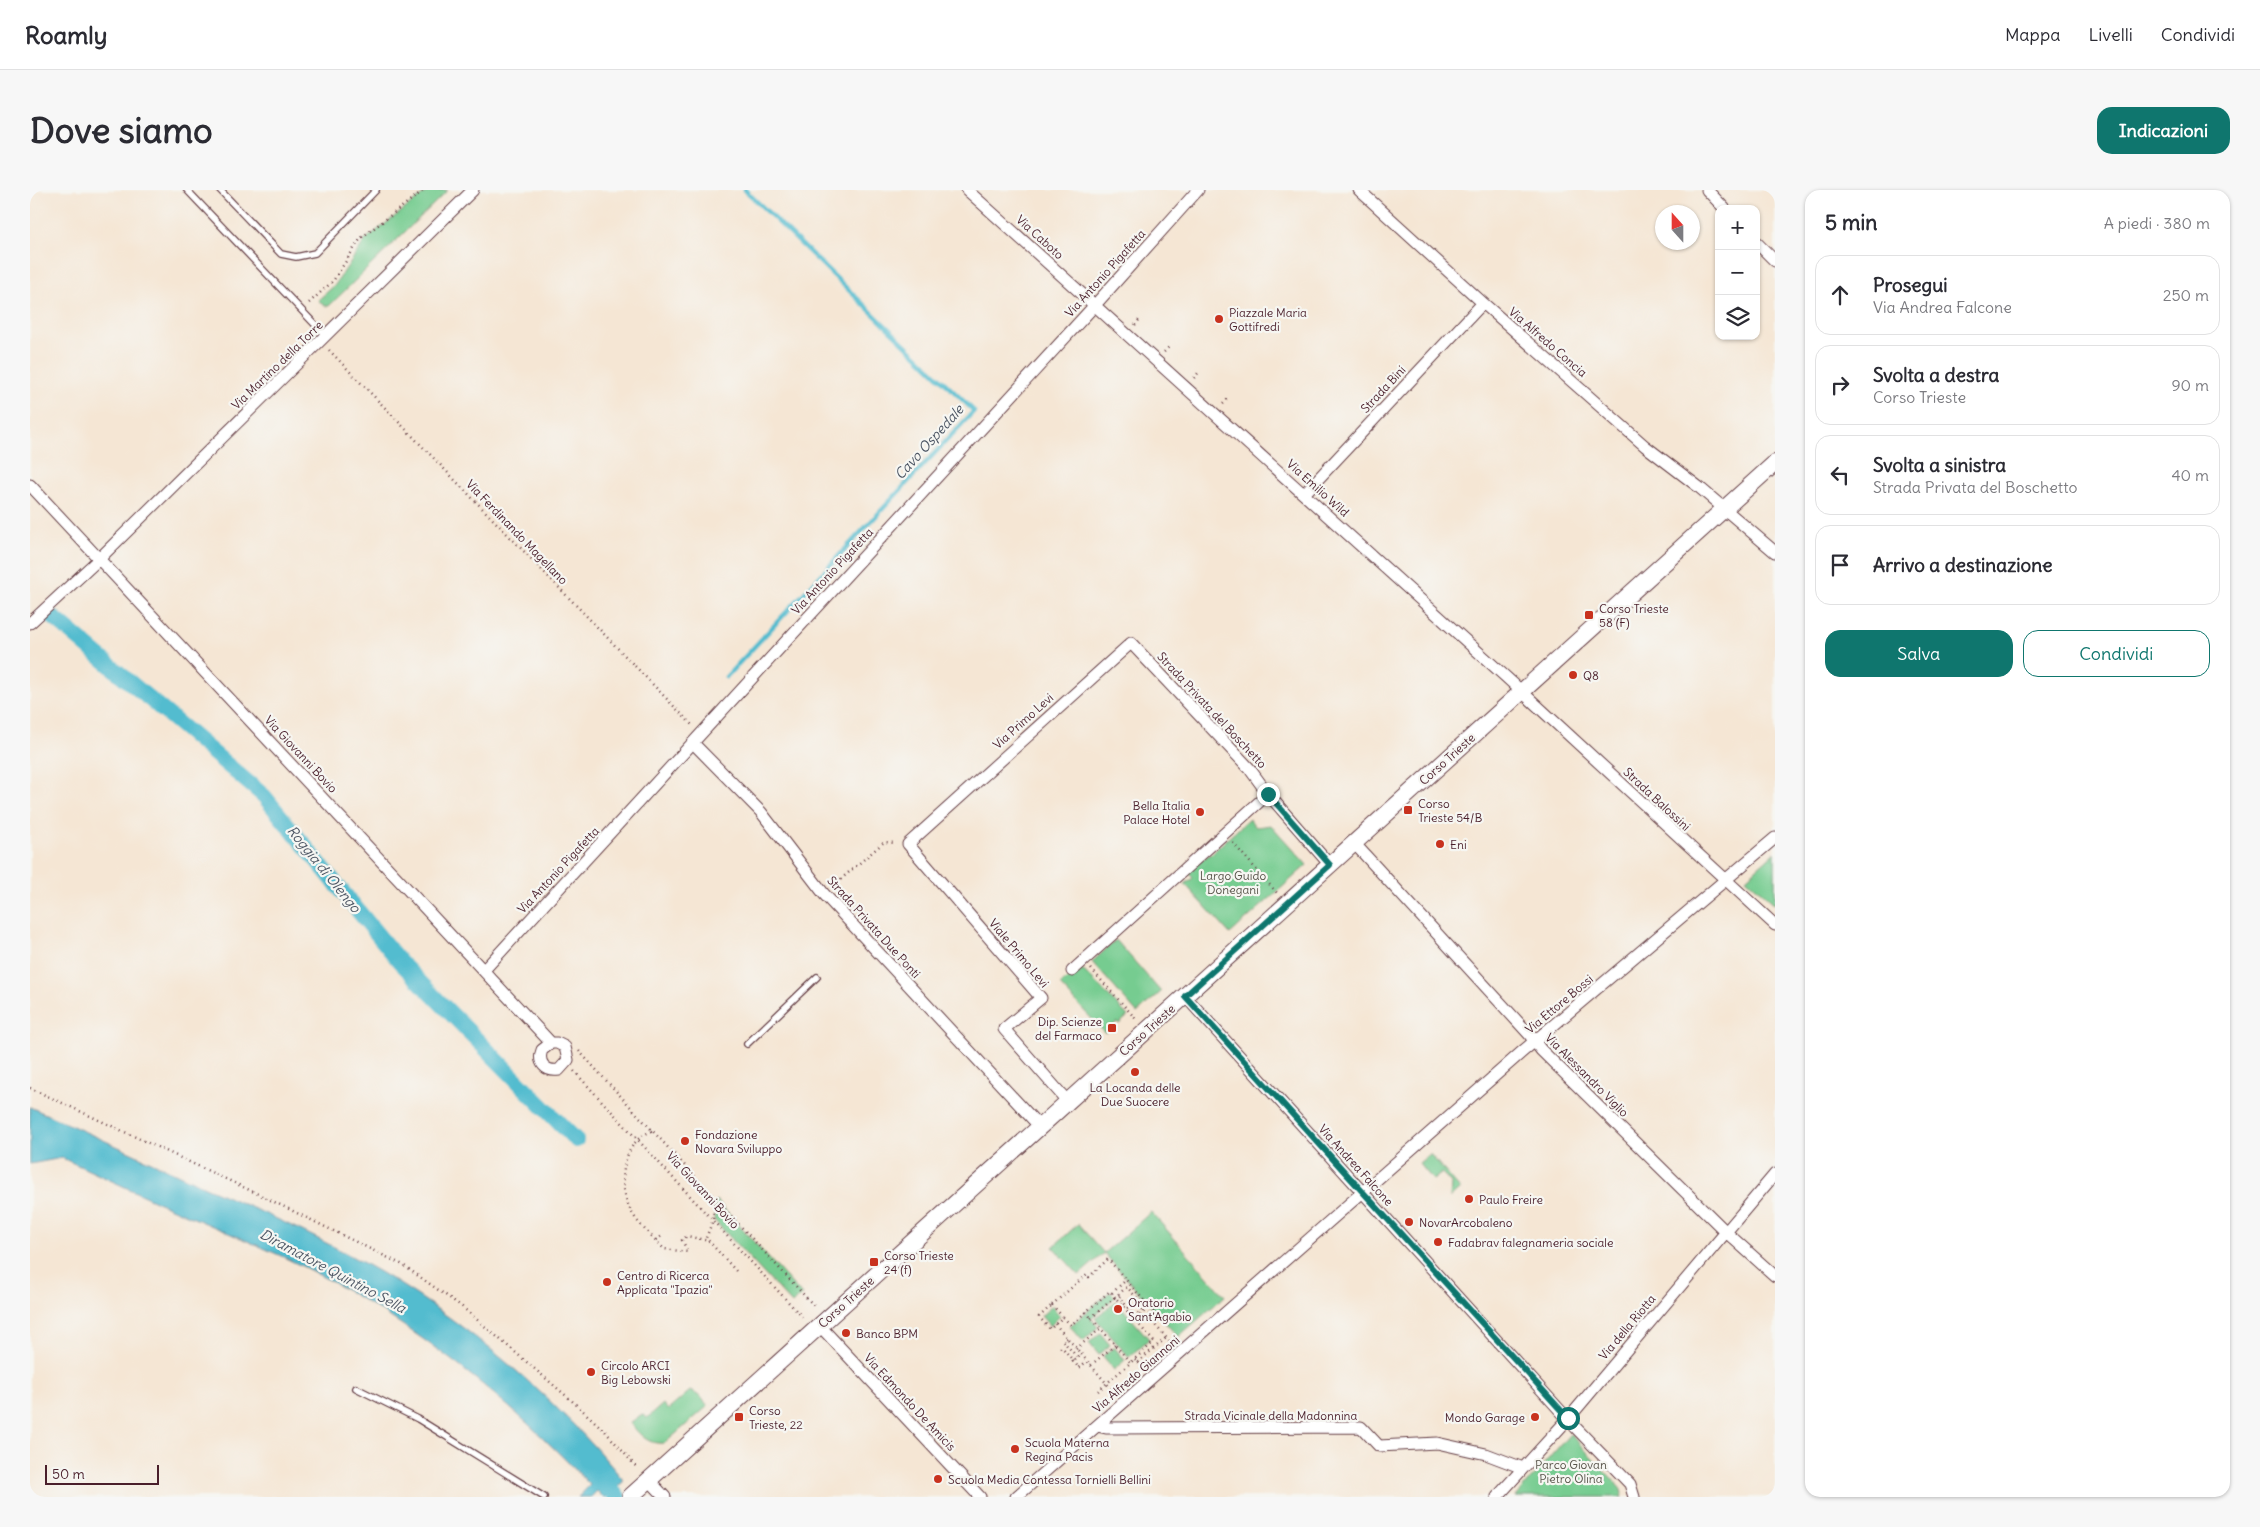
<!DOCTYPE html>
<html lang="it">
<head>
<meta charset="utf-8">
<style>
  body { margin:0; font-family:Delius,sans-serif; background:#f7f7f7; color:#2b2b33 }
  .controls { position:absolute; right:15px; top:15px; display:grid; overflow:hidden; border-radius:10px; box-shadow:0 1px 4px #0004 }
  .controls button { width:45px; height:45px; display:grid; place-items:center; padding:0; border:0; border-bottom:1px solid #e1e1e2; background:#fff; color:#2b2b33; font:25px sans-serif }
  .compass { position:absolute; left:1625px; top:15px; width:45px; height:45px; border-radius:50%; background:#fff; box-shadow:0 1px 4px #0004; rotate:339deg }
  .scale { position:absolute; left:15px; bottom:12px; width:114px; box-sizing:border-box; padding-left:5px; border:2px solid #4a1f2b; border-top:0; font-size:14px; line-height:18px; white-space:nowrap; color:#4a1f2b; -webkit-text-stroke:4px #f6f6f2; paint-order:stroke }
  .stop { position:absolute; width:15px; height:15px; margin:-11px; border:4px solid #0f766e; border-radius:50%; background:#fff }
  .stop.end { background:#0f766e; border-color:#fff; box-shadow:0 1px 5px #0008 }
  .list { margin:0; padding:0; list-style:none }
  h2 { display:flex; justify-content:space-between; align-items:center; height:65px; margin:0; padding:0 20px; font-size:21px }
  h2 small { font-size:16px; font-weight:400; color:#7c7c81 }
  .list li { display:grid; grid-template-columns:32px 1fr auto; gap:15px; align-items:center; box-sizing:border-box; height:80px; margin:0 10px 10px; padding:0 10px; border:1px solid #e1e1e2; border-radius:15px }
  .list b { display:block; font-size:19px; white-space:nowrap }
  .list p { margin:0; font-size:16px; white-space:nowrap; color:#7c7c81 }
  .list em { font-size:16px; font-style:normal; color:#7c7c81 }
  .actions { display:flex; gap:10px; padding:15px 20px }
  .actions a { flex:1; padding:11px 0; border:1px solid #0f766e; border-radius:15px; text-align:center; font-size:18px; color:#0f766e }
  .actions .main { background:#0f766e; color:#fff }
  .icon { flex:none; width:28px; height:28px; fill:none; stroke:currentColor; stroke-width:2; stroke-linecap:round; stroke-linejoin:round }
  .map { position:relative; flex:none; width:1745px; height:1307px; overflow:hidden; border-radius:15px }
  header { display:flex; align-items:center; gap:30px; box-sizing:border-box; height:70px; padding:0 25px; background:#fff; border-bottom:1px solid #e1e1e2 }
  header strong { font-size:24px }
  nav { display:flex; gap:28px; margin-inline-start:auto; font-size:18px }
  .intro { display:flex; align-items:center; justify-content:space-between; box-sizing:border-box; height:120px; padding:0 30px }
  h1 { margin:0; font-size:35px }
  .button { padding:12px 22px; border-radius:15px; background:#0f766e; color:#fff; font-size:18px; font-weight:700 }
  main { display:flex; gap:30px; padding:0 30px }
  aside { flex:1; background:#fff; border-radius:15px; box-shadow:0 1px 4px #0004 }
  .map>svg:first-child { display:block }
  .green { fill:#76cc90; stroke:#60765e }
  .water { fill:#53bccf; stroke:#4e6e7d }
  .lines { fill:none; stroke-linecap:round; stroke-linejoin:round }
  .stream { stroke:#53bccf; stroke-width:4.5 }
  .canal { stroke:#53bccf; stroke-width:16 }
  .service-casing { stroke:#643d44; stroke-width:8 }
  .minor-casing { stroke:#643d44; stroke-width:13 }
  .secondary-casing { stroke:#643d44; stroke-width:18 }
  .path { stroke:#643d44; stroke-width:2.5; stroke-dasharray:1 4; stroke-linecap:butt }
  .service { stroke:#fff; stroke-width:5.5 }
  .minor { stroke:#fff; stroke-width:11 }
  .secondary { stroke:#fff; stroke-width:16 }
  .path-bridge { stroke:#643d44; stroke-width:2.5; stroke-dasharray:1 4; stroke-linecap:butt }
  .route { stroke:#0f766e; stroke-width:6 }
  .poi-dot { fill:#c8321e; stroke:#f6f6f2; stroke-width:2 }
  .labels { text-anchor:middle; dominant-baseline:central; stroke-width:4.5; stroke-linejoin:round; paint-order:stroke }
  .street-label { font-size:12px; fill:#4a1f2b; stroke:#f6f6f2 }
  .poi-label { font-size:12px; fill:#4a1f2b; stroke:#f6f6f2; text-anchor:start }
  .park-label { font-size:12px; fill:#575349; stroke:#f6f6f2 }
  .water-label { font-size:14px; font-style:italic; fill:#4d5664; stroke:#f6f6f2 }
</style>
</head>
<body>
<header>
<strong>Roamly</strong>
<nav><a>Mappa</a><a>Livelli</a><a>Condividi</a></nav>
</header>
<div class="intro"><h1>Dove siamo</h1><a class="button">Indicazioni</a></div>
<main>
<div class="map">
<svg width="1745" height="1307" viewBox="0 0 1745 1307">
  <rect width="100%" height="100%" fill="#f6f6f2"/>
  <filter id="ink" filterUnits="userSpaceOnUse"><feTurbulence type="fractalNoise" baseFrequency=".02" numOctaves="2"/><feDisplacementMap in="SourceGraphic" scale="10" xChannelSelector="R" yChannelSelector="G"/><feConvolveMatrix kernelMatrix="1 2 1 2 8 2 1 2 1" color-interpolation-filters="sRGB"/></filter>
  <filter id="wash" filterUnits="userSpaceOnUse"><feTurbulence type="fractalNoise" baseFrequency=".0096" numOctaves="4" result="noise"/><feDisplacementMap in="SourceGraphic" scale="20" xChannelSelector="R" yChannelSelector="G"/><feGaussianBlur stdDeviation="1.12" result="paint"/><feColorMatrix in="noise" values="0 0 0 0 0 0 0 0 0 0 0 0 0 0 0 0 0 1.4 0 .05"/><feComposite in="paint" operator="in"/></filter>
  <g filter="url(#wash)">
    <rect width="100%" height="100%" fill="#f5e6d4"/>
    <path class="green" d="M399 0H418L299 116H295L288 110 305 95 336 49Z
      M1219 629 1226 637 1241 635 1277 675 1200 744 1155 694 1163 688 1155 680 1182 663Z
      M1745 662V714L1716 688Z
      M1086 750 1131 802 1107 823 1062 772Z
      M1051 778 1098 826 1089 834 1087 832 1075 843 1030 795Z
      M1400 964 1430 999 1420 1008 1421 993 1412 983 1403 990 1389 973Z
      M686 1010 772 1105 762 1114 684 1030Z
      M1121 1022 1195 1106 1148 1147 1074 1063 1049 1085 1023 1057 1048 1034 1074 1063Z
      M1080 1102 1085 1107 1061 1129 1068 1137 1053 1151 1040 1136Z
      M1086 1111 1119 1149 1099 1167 1065 1128Z
      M1022 1116 1030 1126 1020 1136 1011 1126Z
      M1070 1143 1080 1155 1069 1165 1059 1153Z
      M1084 1157 1095 1170 1084 1180 1073 1166Z
      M660 1201 670 1206 678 1216 635 1253C618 1255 610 1245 600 1233L612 1224 617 1228 633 1214 638 1220Z
      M1540 1244 1590 1297 1593 1307H1485Z"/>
    <path class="water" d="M0 917C59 943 117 970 175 997 228 1020 282 1044 332 1072 427 1124 526 1207 594 1291L576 1307H573L567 1301 561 1307H548L560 1295C478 1208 383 1133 276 1078 243 1061 207 1047 173 1032 125 1012 79 989 32 968L0 974Z"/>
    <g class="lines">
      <path class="stream" d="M696 487 944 221 715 0"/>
      <path class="canal" d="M23 427 234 606 370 772 546 950
        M567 1285 588 1307"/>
    </g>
  </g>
  <g filter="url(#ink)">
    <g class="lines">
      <g class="service-casing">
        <path id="service" d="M157 0 296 146
          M190 0 251 64 266 67 285 63 346 0
          M717 854 787 787
          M326 1198 388 1229 514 1307"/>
      </g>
      <g class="minor-casing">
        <path id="minor" d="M937 0 1477 488 1745 735
          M1329 0 1453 113 1615 256 1670 298 1745 362
          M1677 0 1695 19
          M1726 52 1745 71
          M0 295 521 853H527L535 857 538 870 529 880C516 882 507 873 512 860L521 853
          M1274 304 1453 113
          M0 433 69 369 443 0
          M663 553 731 622 794 704 1010 937
          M1324 653 1499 844 1511 860 1696 1042 1745 1086
          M454 780 1065 115 1168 0
          M1042 781 1238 604
          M1155 806 1546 1238 1600 1294 1604 1307
          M1038 912 974 839 1011 808 878 654 1101 453 1219 578 1238 604 1300 675
          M790 1136 950 1307
          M1067 1236 1076 1238 1331 1237 1349 1256 1407 1253 1456 1264 1493 1278
          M619 1290 635 1307
          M986 1307 1493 861 1745 648
          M1467 1307 1538 1229 1745 984"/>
      </g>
      <g class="secondary-casing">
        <path id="secondary" d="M600 1307 1745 273"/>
      </g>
      <path class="path" d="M279 113 303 91 331 48 394 0
        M1105 135 1109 130
        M299 160 662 535
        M1134 162 1139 157
        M1164 188 1169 182
        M1193 214 1199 208
        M1203 653 1247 703
        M803 696 854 652 866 653
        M1061 779 1106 829
        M549 861 786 1118
        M544 881 775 1130
        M0 898 226 1003 373 1075 431 1116 540 1209 575 1241 608 1279
        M622 941C591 952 587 994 601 1021 608 1035 624 1048 634 1059L658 1062 652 1050 657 1046 679 1051
        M685 1008 683 1030 676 1048 706 1081
        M626 1050 632 1046
        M1082 1103 1096 1090
        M1090 1106 1089 1107 1105 1126 1115 1117
        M1022 1115 1057 1084 1059 1087 1078 1069 1123 1121 1117 1126
        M1022 1115 1033 1127 1020 1139 1009 1127Z
        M1056 1122 1101 1173
        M1033 1127 1041 1135 1080 1101 1085 1107 1097 1097 1117 1119 1105 1130
        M1061 1128 1085 1107 1124 1152 1068 1201
        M1122 1132 1127 1128 1131 1132 1133 1130
        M1025 1134 1085 1203
        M1108 1134 1117 1126 1141 1153
        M1037 1148 1033 1151 1048 1168
        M1030 1158 1032 1157 1049 1178 1057 1171
        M1046 1159 1070 1139
        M1105 1169 1113 1177
        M1045 1170 1051 1164
        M1108 1172 1136 1148
        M1061 1175 1085 1155"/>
      <use href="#service" class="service"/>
      <use href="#minor" class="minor"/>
      <use href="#secondary" class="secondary"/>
      <path class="path-bridge" d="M1042 1172 1045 1170"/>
    </g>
  </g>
  <g class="lines" filter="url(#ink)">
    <path class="route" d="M1238 604 1300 675 1155 806 1538 1228"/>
  </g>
  <g class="poi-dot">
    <circle cx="1189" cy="129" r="5"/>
    <rect x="1554" y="420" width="10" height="10" rx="2.5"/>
    <circle cx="1543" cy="485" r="5"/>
    <rect x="1373" y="615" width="10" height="10" rx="2.5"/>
    <circle cx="1170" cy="622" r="5"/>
    <circle cx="1410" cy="654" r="5"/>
    <rect x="1077" y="833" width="10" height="10" rx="2.5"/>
    <circle cx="1105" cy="882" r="5"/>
    <circle cx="655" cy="951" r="5"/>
    <circle cx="1439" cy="1009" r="5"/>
    <circle cx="1379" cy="1032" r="5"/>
    <circle cx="1408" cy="1052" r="5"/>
    <rect x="839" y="1067" width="10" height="10" rx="2.5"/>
    <circle cx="577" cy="1092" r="5"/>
    <circle cx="1088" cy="1119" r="5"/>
    <circle cx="816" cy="1143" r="5"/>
    <circle cx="561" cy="1182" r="5"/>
    <rect x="704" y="1222" width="10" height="10" rx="2.5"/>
    <circle cx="1505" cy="1227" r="5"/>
    <circle cx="985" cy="1259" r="5"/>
    <circle cx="908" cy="1289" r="5"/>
  </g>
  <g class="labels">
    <g class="street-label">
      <text transform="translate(1010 47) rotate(42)">Via Caboto</text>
      <text transform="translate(1075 83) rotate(-48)">Via Antonio Pigafetta</text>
      <text transform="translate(1518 152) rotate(41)">Via Alfredo Concia</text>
      <text transform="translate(247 175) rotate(-44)">Via Martino della Torre</text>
      <text transform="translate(1353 199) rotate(-47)">Strada Bini</text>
      <text transform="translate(1288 298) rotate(42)">Via Emilio Wild</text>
      <text transform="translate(487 342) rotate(46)">Via Ferdinando Magellano</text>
      <text transform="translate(802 381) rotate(-47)">Via Antonio Pigafetta</text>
      <text transform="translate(1182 520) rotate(47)">Strada Privata del Boschetto</text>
      <text transform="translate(993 531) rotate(-42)">Via Primo Levi</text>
      <text transform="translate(271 564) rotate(47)">Via Giovanni Bovio</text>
      <text transform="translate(1417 569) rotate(-42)">Corso Trieste</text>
      <text transform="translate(1627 609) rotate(43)">Strada Balossini</text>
      <text transform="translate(528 680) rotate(-47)">Via Antonio Pigafetta</text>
      <text transform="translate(844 737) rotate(48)">Strada Privata Due Ponti</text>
      <text transform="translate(989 763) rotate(50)">Viale Primo Levi</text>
      <text transform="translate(1529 814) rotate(-40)">Via Ettore Bossi</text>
      <text transform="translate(1117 840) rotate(-42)">Corso Trieste</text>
      <text transform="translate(1557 885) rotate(45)">Via Alessandro Viglio</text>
      <text transform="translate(1326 975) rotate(48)">Via Andrea Falcone</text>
      <text transform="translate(673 1000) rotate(47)">Via Giovanni Bovio</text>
      <text transform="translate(816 1112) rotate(-42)">Corso Trieste</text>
      <text transform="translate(1597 1137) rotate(-50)">Via della Riotta</text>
      <text transform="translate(1106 1184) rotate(-41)">Via Alfredo Giannoni</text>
      <text transform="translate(880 1212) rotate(47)">Via Edmondo De Amicis</text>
      <text x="1241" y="1225">Strada Vicinale della Madonnina</text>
    </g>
    <g class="poi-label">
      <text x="1199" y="122">Piazzale Maria<tspan x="1199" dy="14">Gottifredi</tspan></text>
      <text x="1569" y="418">Corso Trieste<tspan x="1569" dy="14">58 (F)</tspan></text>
      <text x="1553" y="485">Q8</text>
      <text x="1388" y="613">Corso<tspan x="1388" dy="14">Trieste 54/B</tspan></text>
      <text x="1160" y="615" text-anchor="end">Bella Italia<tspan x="1160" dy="14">Palace Hotel</tspan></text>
      <text x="1420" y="654">Eni</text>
      <text x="1072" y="831" text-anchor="end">Dip. Scienze<tspan x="1072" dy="14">del Farmaco</tspan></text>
      <text x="1105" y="897" text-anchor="middle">La Locanda delle<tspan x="1105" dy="14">Due Suocere</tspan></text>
      <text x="665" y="944">Fondazione<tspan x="665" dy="14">Novara Sviluppo</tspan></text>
      <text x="1449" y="1009">Paulo Freire</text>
      <text x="1389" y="1032">NovarArcobaleno</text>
      <text x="1418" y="1052">Fadabrav falegnameria sociale</text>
      <text x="854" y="1065">Corso Trieste<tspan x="854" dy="14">24 (f)</tspan></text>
      <text x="587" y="1085">Centro di Ricerca<tspan x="587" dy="14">Applicata "Ipazia"</tspan></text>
      <text x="1098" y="1112">Oratorio<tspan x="1098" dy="14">Sant'Agabio</tspan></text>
      <text x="826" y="1143">Banco BPM</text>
      <text x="571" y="1175">Circolo ARCI<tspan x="571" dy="14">Big Lebowski</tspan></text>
      <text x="719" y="1220">Corso<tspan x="719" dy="14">Trieste, 22</tspan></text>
      <text x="1495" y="1227" text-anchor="end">Mondo Garage</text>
      <text x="995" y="1252">Scuola Materna<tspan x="995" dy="14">Regina Pacis</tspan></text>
      <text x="918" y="1289">Scuola Media Contessa Tornielli Bellini</text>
    </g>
    <g class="park-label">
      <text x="1203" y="685">Largo Guido<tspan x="1203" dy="14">Donegani</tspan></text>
      <text x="1541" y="1274">Parco Giovan<tspan x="1541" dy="14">Pietro Olina</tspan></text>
    </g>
    <g class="water-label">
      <text transform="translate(899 252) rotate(-48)">Cavo Ospedale</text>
      <text transform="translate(294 679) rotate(51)">Roggia di Olengo</text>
      <text transform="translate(303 1081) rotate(28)">Diramatore Quintino Sella</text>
    </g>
  </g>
</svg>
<div class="controls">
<button>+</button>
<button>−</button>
<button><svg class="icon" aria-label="layers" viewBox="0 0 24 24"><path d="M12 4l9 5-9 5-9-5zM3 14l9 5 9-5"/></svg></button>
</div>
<svg class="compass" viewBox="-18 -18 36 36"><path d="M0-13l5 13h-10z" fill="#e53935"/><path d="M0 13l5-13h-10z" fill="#7c7c81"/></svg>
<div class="scale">50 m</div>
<div class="stop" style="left:1538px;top:1228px"></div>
<div class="stop end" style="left:1238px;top:604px"></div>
</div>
<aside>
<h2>5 min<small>A piedi · 380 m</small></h2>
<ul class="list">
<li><svg class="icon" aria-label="ahead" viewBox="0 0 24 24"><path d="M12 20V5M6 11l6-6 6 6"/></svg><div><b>Prosegui</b><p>Via Andrea Falcone</p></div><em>250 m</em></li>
<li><svg class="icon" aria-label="right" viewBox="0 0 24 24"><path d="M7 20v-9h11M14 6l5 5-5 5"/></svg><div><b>Svolta a destra</b><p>Corso Trieste</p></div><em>90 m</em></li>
<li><svg class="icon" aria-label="left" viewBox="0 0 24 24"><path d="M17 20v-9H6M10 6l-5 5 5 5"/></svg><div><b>Svolta a sinistra</b><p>Strada Privata del Boschetto</p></div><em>40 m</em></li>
<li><svg class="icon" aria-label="arrive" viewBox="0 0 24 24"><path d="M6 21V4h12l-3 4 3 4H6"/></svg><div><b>Arrivo a destinazione</b></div></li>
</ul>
<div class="actions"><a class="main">Salva</a><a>Condividi</a></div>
</aside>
</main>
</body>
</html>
